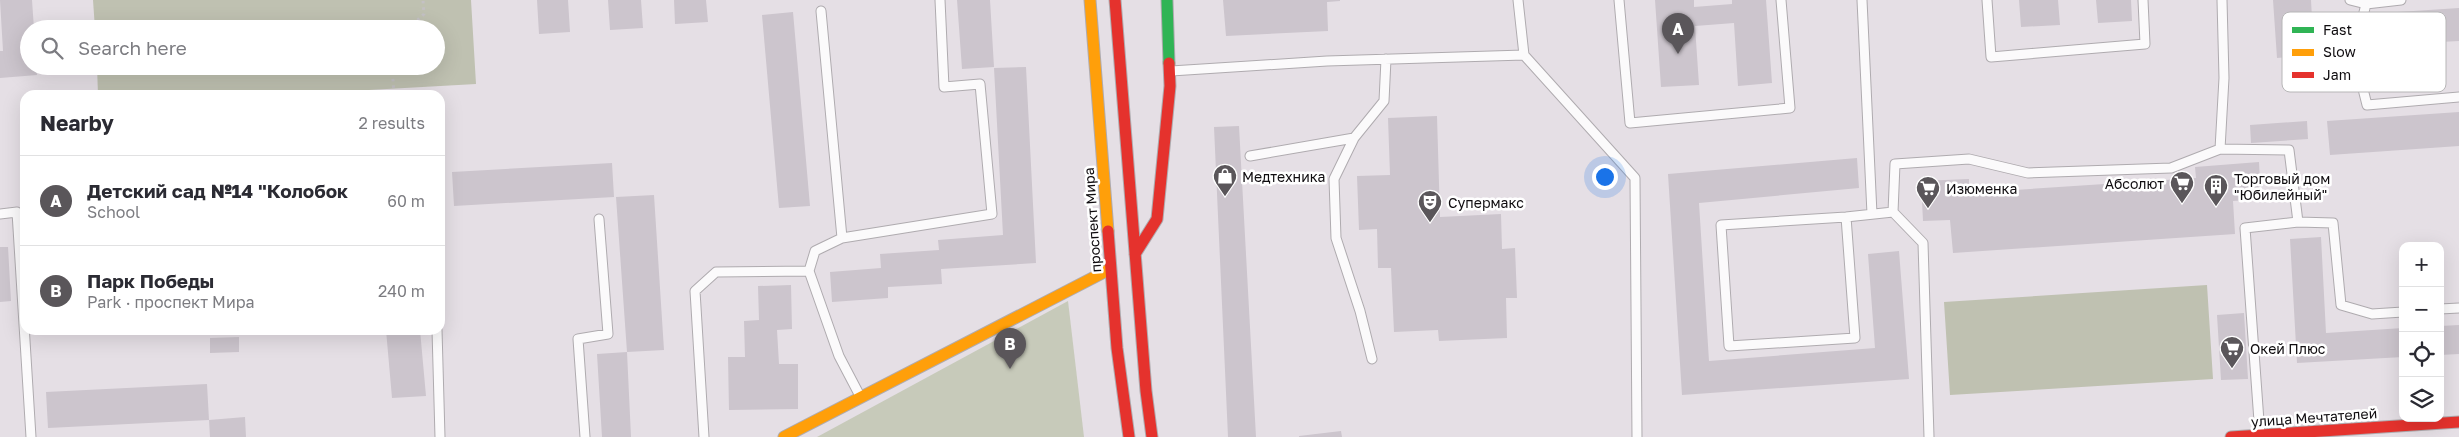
<!DOCTYPE html>
<html lang="en">
<head>
<meta charset="utf-8">
<style>
  body { margin:0; font-family:"Golos Text",sans-serif; background:#f7f7f7; color:#2b2b33 }
  .controls { position:absolute; right:15px; bottom:15px; display:grid; overflow:hidden; border-radius:10px; box-shadow:0 5px 20px #0002 }
  .controls button { width:45px; height:45px; display:grid; place-items:center; padding:0; border:0; border-bottom:1px solid #e1e1e2; background:#fff; color:#2b2b33; font:25px sans-serif }
  .you { position:absolute; left:1604px; top:176px; width:18px; height:18px; margin:-12px; border:4px solid #fff; border-radius:50%; background:#1a73e8; box-shadow:0 0 0 8px #1a73e833 }
  .badge { display:grid; place-items:center; width:32px; height:32px; border-radius:50%; background:#5a565a; color:#fff; font-size:16px; font-weight:700 }
  .pin { position:absolute; translate:-50% -41px; filter:drop-shadow(0 1px 2px #0008) }
  .pin::after { content:''; position:absolute; top:26px; width:18px; height:15px; background:inherit; clip-path:polygon(0 0,100% 0,50% 100%) }
  .list { margin:0; padding:0; list-style:none }
  h2 { display:flex; justify-content:space-between; align-items:center; height:65px; margin:0; padding:0 20px; font-size:21px }
  h2 small { font-size:16px; font-weight:400; color:#7c7c81 }
  .list li { display:grid; grid-template-columns:32px 1fr auto; gap:15px; align-items:center; box-sizing:border-box; height:90px; padding:0 20px; border-top:1px solid #e1e1e2 }
  .list b { display:block; font-size:19px; white-space:nowrap }
  .list p { margin:0; font-size:16px; white-space:nowrap; color:#7c7c81 }
  .list em { font-size:16px; font-style:normal; color:#7c7c81 }
  .icon { flex:none; width:28px; height:28px; fill:none; stroke:currentColor; stroke-width:2; stroke-linecap:round; stroke-linejoin:round }
  .map { position:relative; flex:none; width:2459px; height:437px; overflow:hidden }
  .search { position:absolute; background:#fff; box-shadow:0 5px 20px #0002; left:20px; top:20px; width:425px; height:55px; display:flex; align-items:center; gap:12px; box-sizing:border-box; padding:0 18px; border-radius:28px; color:#7c7c81; font-size:19px }
  .panel { position:absolute; background:#fff; box-shadow:0 5px 20px #0002; left:20px; top:90px; width:425px; height:245px; border-radius:15px }
  .map>svg:first-child { display:block }
  .green { fill:#c7caba }
  .forest { fill:#bfc1b1 }
  .building { fill:#ccc5cd }
  .lines { fill:none; stroke-linecap:round; stroke-linejoin:round }
  .lane-casing { stroke:#afabaf; stroke-width:11 }
  .fast-casing { stroke:#afabaf; stroke-width:13 }
  .slow-casing { stroke:#afabaf; stroke-width:13 }
  .jam-casing { stroke:#afabaf; stroke-width:13 }
  .path { stroke:#c4c1c4; stroke-width:3; stroke-dasharray:2.5 4; stroke-linecap:butt }
  .lane { stroke:#fbfafb; stroke-width:9 }
  .fast { stroke:#30b455; stroke-width:11 }
  .slow { stroke:#ff9f0a; stroke-width:11 }
  .jam { stroke:#e5322d; stroke-width:11 }
  .labels { text-anchor:middle; dominant-baseline:central; stroke-width:5; stroke-linejoin:round; paint-order:stroke }
  .poi-label { font-size:14px; fill:#0f0c0f; stroke:#fff; text-anchor:start }
  .street-label { font-size:14px; fill:#0f0c0f; stroke:#fff }
  .key { fill:#fff; stroke:#b7b6b7; stroke-width:1 }
  .key-label { font-size:14px; fill:#0f0c0f }
</style>
</head>
<body>
<div class="map">
<svg width="2459" height="437" viewBox="0 0 2459 437">
  <rect width="100%" height="100%" fill="#e5dfe5"/>
  <path class="green" d="M1068 301 1084 437H817Z"/>
  <path class="forest" d="M93 0H471L476 84 280 95H98L97 66H436V29H95Z
    M2207 285 2213 379 1950 395 1944 302Z"/>
  <path class="building" d="M0 0H32L34 29H29V66H36L37 75 0 78V51H3Z
    M537 0H568L570 32 539 34Z
    M608 0H641L643 28 610 30Z
    M674 0H706L708 22 675 24Z
    M957 0H990L994 67 962 69Z
    M1223 0H1340V1L1327 2 1328 31 1226 36Z
    M1655 0H1694V7L1732 4V0H1766L1772 83 1738 86 1734 23 1695 26 1699 85 1661 87Z
    M2019 0H2058L2060 25 2021 27Z
    M2096 0H2131L2132 21 2098 23Z
    M2273 0H2311L2314 55 2277 58Z
    M2459 8V41L2385 45 2383 13Z
    M793 12 810 206 779 208 762 15Z
    M1026 67 1036 263 941 269 942 284 888 287V298L832 302 830 272 881 268 880 254 939 250 938 240 1003 235 994 68Z
    M2459 112V146L2330 155 2327 121Z
    M1437 116 1440 217 1501 214 1502 249 1515 248 1517 298H1506L1507 338 1439 341 1438 330 1394 332 1391 268H1378L1377 229 1359 230 1357 176 1390 175 1388 118Z
    M2307 121 2308 139 2251 143 2250 125Z
    M1239 126 1256 437H1228L1214 127Z
    M1857 158 1859 188 1699 203 1709 361 1875 348 1868 254 1899 251 1909 379 1682 395 1668 174Z
    M2259 162 2261 199 2233 201 2235 234 1953 253 1950 220 1923 221 1921 181 1969 179V193L2196 178 2195 167Z
    M612 163 614 197 454 206 452 172Z
    M654 195 664 350 627 352 616 197Z
    M2321 237 2326 333 2403 328V357L2297 363 2290 239Z
    M0 247H8L11 301 0 302Z
    M791 285 792 329 777 330 779 364H798V409L729 410 728 357H745L744 321 759 320 758 286Z
    M2244 313 2248 379 2221 380 2217 315Z
    M2459 325V354L2440 355V326Z
    M386 330H420L426 396 392 398Z
    M239 337V352L210 353V338Z
    M627 352 631 437H602L597 354Z
    M207 384 209 420 245 417 246 437H210L209 420 48 428 46 392Z
    M1341 431 1342 437H1299V436Z"/>
  <g class="lines">
    <g class="lane-casing">
      <path id="lane" d="M1518 0 1524 55
        M1619 0 1630 123 1790 108 1781 0
        M1862 0 1872 214
        M1987 0 1991 57 2145 44 2143 0
        M2350 0 2366 4 2401 0
        M2366 4 2354 53 2367 105 2459 97
        M821 11 842 238
        M1171 71 1327 61 1524 55 1635 178 1637 437
        M2220 149 2224 78 2222 0
        M1250 156 1354 138
        M1893 212 1923 243 1929 437
        M0 214 17 212 31 437
        M1846 217 1855 338 1729 346 1721 225 1846 217 1893 212 1895 164 1969 159 2028 173 2171 168 2220 149 2289 150 2298 222
        M2440 309 2459 308
        M437 330 440 437
        M1372 359 1360 311 1336 238 1334 179 1354 138 1384 101 1386 59
        M860 396 839 356 809 271 815 251 842 238 992 214 980 84 944 87 940 0
        M2260 435 2245 228 2298 222 2333 223 2341 305 2372 314 2403 312
        M585 437 578 339 608 334 599 219
        M704 437 695 291 716 272 809 271"/>
    </g>
    <g class="fast-casing">
      <path id="fast" d="M1167 0 1169 63"/>
    </g>
    <g class="slow-casing">
      <path id="slow" d="M1090 0 1108 231
        M784 437 1110 269"/>
    </g>
    <g class="jam-casing">
      <path id="jam" d="M1115 0 1146 391 1152 437
        M1108 231 1117 348 1129 437
        M1135 254 1157 219 1170 86 1169 63
        M2231 437 2459 422"/>
    </g>
    <path class="path" d="M408 29 424 14 423 0
      M392 66 394 95"/>
    <use href="#lane" class="lane"/>
    <use href="#fast" class="fast"/>
    <use href="#slow" class="slow"/>
    <use href="#jam" class="jam"/>
  </g>
  <defs>
    <g id="shop-pin" transform="scale(1.25)"><path d="M0 17L-7.5 6A9.5 9.5 0 1 1 7.5 6Z" fill="#5a565a" stroke="#fff"/><path d="M-5-2.5h2.3a2.7 3.5 0 0 1 5.4 0H5L5.5 6h-11ZM-1.5-2.5h3a1.5 2.3 0 0 0-3 0Z" fill="#fff"/></g>
    <g id="supermarket-pin" transform="scale(1.25)"><path d="M0 17L-7.5 6A9.5 9.5 0 1 1 7.5 6Z" fill="#5a565a" stroke="#fff"/><path d="M-6-5.5h2.5l.6 2H6L4.5 2H-2.5L-4.4-4H-6ZM-1.5 3.2a1.3 1.3 0 1 0 .1 0ZM3 3.2a1.3 1.3 0 1 0 .1 0Z" fill="#fff"/></g>
    <g id="building-pin" transform="scale(1.25)"><path d="M0 17L-7.5 6A9.5 9.5 0 1 1 7.5 6Z" fill="#5a565a" stroke="#fff"/><path d="M-4-6H4V6H1V3H-1V6H-4ZM-2.5-4.3h1.7v1.8h-1.7ZM.8-4.3h1.7v1.8H.8ZM-2.5-1h1.7V.8h-1.7ZM.8-1h1.7V.8H.8Z" fill="#fff"/></g>
    <g id="theatre-pin" transform="scale(1.25)"><path d="M0 17L-7.5 6A9.5 9.5 0 1 1 7.5 6Z" fill="#5a565a" stroke="#fff"/><path d="M-5-5.5Q0-4 5-5.5V0Q5 5 0 6Q-5 5-5 0ZM-3.3-2.5H-1v1.5H-3.3ZM1-2.5H3.3v1.5H1ZM-2.8 1Q0 5.5 2.8 1Z" fill="#fff"/></g>
  </defs>
  <g fill-rule="evenodd">
    <use href="#shop-pin" x="1225" y="176"/>
    <use href="#supermarket-pin" x="2182" y="183"/>
    <use href="#building-pin" x="2216" y="186"/>
    <use href="#supermarket-pin" x="1928" y="188"/>
    <use href="#theatre-pin" x="1430" y="202"/>
    <use href="#supermarket-pin" x="2232" y="348"/>
  </g>
  <g class="labels">
    <g class="poi-label">
      <text x="1242" y="176">Медтехника</text>
      <text x="2234" y="178">Торговый дом<tspan x="2234" dy="16">"Юбилейный"</tspan></text>
      <text x="2164" y="183" text-anchor="end">Абсолют</text>
      <text x="1946" y="188">Изюменка</text>
      <text x="1448" y="202">Супермакс</text>
      <text x="2250" y="348">Окей Плюс</text>
    </g>
    <g class="street-label">
      <text transform="translate(1092 220) rotate(-94)">проспект Мира</text>
      <text transform="translate(2314 417) rotate(-4)">улица Мечтателей</text>
    </g>
  </g>
  <rect x="2282" y="12" width="164" height="80" rx="8" class="key"/>
  <rect x="2292" y="27" width="22" height="6" fill="#30b455"/>
  <rect x="2292" y="49" width="22" height="7" fill="#ff9f0a"/>
  <rect x="2292" y="72" width="22" height="6" fill="#e5322d"/>
  <g class="key-label">
    <text x="2323" y="35">Fast</text>
    <text x="2323" y="57">Slow</text>
    <text x="2323" y="80">Jam</text>
  </g>
</svg>
<div class="controls">
<button>+</button>
<button>−</button>
<button><svg class="icon" aria-label="locate" viewBox="0 0 24 24"><circle cx="12" cy="12" r="6"/><path d="M12 2v4M12 18v4M2 12h4M18 12h4"/></svg></button>
<button><svg class="icon" aria-label="layers" viewBox="0 0 24 24"><path d="M12 4l9 5-9 5-9-5zM3 14l9 5 9-5"/></svg></button>
</div>
<div class="you"></div>
<div class="pin badge" style="left:1678px;top:54px">A</div>
<div class="pin badge" style="left:1010px;top:369px">B</div>
<div class="search"><svg class="icon" aria-label="search" viewBox="0 0 24 24"><circle cx="10" cy="10" r="6"/><path d="M15 15l6 6"/></svg>Search here</div>
<section class="panel">
<h2>Nearby<small>2 results</small></h2>
<ul class="list">
<li><span class="badge">A</span><div><b>Детский сад №14 &quot;Колобок</b><p>School</p></div><em>60 m</em></li>
<li><span class="badge">B</span><div><b>Парк Победы</b><p>Park · проспект Мира</p></div><em>240 m</em></li>
</ul>
</section>
</div>
</body>
</html>
